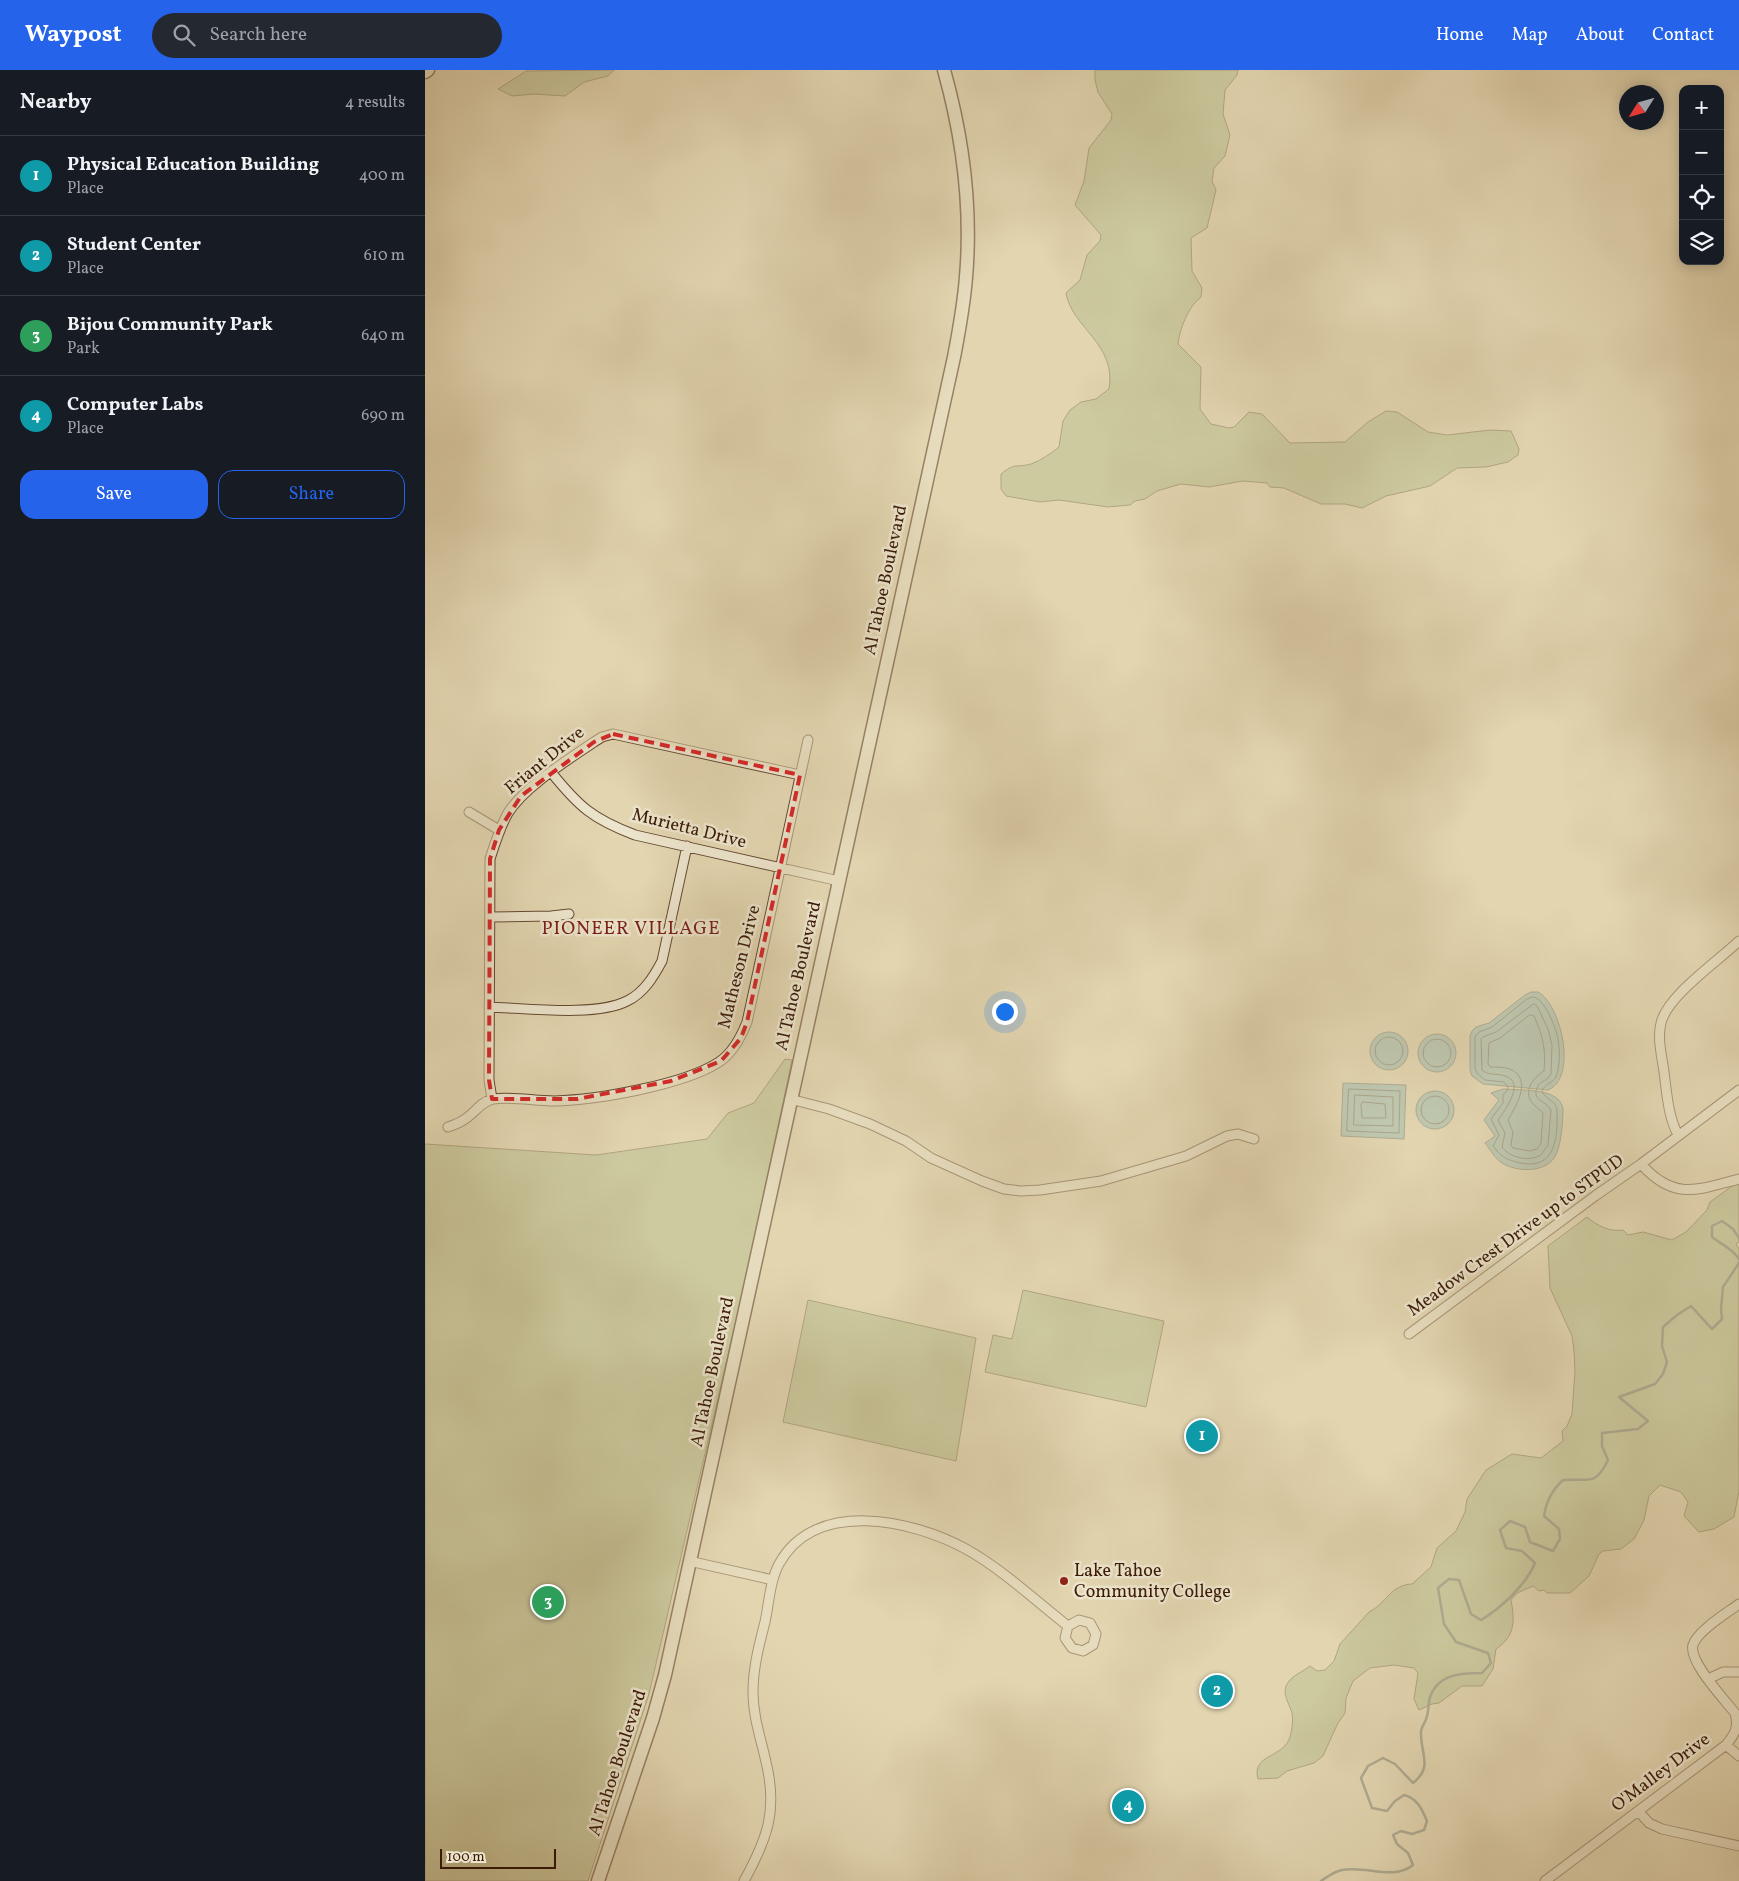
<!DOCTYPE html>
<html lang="en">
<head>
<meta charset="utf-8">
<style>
  body { margin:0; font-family:Vollkorn,serif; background:#242831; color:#f1f3f6 }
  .controls { position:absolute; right:15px; top:15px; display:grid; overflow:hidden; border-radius:10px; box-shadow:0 2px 12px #0003 }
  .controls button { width:45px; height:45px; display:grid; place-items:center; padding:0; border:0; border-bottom:1px solid #363941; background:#171b24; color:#f1f3f6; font:25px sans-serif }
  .compass { position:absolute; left:1194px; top:15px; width:45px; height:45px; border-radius:50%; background:#171b24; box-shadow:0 2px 12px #0003; rotate:233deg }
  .scale { position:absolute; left:15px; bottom:12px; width:116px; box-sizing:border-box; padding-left:5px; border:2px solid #3b1b07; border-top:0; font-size:14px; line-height:18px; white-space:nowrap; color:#3b1b07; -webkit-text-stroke:4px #ece4cc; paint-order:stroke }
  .you { position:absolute; left:579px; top:941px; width:18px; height:18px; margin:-12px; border:4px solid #fff; border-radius:50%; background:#1a73e8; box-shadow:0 0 0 8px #1a73e833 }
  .badge { display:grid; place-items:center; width:32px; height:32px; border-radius:50%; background:#2563eb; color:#fff; font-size:16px; font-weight:700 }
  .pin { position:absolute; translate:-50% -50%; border:2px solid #fff; box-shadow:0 1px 5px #0006 }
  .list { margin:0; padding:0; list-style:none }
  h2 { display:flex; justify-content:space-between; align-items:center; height:65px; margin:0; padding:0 20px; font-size:21px }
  h2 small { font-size:16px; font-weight:400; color:#9ea1a6 }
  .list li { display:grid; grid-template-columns:32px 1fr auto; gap:15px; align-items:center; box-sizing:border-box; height:80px; padding:0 20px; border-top:1px solid #363941 }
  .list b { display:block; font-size:19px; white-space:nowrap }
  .list p { margin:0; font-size:16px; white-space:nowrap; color:#9ea1a6 }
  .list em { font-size:16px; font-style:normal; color:#9ea1a6 }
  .actions { display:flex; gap:10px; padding:15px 20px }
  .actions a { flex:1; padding:11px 0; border:1px solid #2563eb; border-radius:15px; text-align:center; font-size:18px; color:#2563eb }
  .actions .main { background:#2563eb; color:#fff }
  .icon { flex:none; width:28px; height:28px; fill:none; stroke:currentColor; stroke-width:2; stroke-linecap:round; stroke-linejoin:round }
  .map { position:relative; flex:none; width:1314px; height:1811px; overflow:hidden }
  header { display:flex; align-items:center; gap:30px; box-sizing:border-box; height:70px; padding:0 25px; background:#2563eb; color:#fff }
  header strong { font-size:24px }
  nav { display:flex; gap:28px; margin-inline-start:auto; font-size:18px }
  .search { width:350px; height:45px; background:#242831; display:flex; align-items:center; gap:12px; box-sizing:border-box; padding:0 18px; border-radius:28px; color:#9ea1a6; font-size:19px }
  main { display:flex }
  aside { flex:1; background:#171b24 }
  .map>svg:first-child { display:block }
  .green { fill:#b3bd8b; stroke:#776c49 }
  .water { fill:#95b8af; stroke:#71796c }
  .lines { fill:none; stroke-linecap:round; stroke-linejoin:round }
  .shore { stroke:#686a5b; stroke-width:1 }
  .stream { stroke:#71796c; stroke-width:2.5 }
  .street-casing { stroke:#654a31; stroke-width:11 }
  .secondary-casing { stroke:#3b1b07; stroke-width:15 }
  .street { stroke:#ece4cc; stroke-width:9 }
  .secondary { stroke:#ece4cc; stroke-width:12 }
  .marked { fill:none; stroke:#d62828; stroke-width:4; stroke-dasharray:10 6; stroke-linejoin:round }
  .poi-dot { fill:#8f2418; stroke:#ece4cc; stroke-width:2 }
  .labels { text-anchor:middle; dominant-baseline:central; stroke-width:5; stroke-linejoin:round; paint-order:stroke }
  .street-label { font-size:18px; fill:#3b1b07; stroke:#ece4cc }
  .poi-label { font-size:18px; fill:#3b1b07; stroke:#ece4cc; text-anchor:start }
  .neighbourhood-label { font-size:19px; letter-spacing:1px; fill:#7a1f14; stroke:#ece4cc }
</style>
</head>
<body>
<header>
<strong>Waypost</strong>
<div class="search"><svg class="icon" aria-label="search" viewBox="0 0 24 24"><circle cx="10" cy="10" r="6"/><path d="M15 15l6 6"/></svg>Search here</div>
<nav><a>Home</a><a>Map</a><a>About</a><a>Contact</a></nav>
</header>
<main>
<aside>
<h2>Nearby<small>4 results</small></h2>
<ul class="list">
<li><span class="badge" style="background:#0f9aa8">1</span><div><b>Physical Education Building</b><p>Place</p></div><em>400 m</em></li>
<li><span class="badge" style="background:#0f9aa8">2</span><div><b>Student Center</b><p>Place</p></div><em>610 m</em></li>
<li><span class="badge" style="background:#2e9e5b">3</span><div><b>Bijou Community Park</b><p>Park</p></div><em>640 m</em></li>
<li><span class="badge" style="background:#0f9aa8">4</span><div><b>Computer Labs</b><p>Place</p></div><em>690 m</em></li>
</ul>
<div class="actions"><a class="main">Save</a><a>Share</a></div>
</aside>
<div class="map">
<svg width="1314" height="1811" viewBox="0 0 1314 1811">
  <rect width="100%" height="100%" fill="#e2d5b0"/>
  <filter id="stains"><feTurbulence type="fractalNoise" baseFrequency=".004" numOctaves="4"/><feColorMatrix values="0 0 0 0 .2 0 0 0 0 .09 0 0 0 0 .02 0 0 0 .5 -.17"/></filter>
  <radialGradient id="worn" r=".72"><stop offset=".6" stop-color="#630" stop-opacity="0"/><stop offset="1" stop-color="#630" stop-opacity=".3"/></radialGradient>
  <path class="green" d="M189 0 183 6 159 12 140 26 109 24 87 26 73 19 101 1Z
    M670 0H813L812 5 800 20 798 44 805 65 800 86 789 98 787 111 791 120 782 158 766 168 767 201 777 218 776 227C763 237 755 258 753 274L776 297 775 339 786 354 804 358 809 357 824 342 837 344 865 373 920 372 943 352 961 341 972 342 1003 362 1022 365 1065 360 1086 361 1094 379 1093 385 1083 392 1061 397 1032 398 1005 416 961 426 937 438 920 434H896L859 418 845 417 842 413 818 411 784 417 756 414 732 421 720 429 710 431 705 435 683 437 634 430 615 432 581 426 576 419V404C591 392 591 398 606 394 617 390 625 384 634 377L638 351 645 340 656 332 671 329 684 319C692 274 647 258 641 223L655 210 662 185 675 171 676 165 650 135 659 111 664 78 686 50 687 44 673 22 670 10Z
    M360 989 367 990 322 1203 224 1624 163 1811H0V1074L171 1085 282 1069 303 1043 329 1033Z
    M1314 1111V1172L1311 1174 1314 1179V1421L1309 1447 1289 1459 1274 1462 1259 1446 1263 1432 1256 1422 1235 1415 1224 1426 1219 1450 1209 1469 1196 1479 1178 1481 1174 1484 1164 1506 1145 1523H1122L1119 1520 1114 1521 1108 1516 1092 1523 1086 1530C1090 1552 1090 1566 1071 1579L1068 1599 1057 1616H1037L1014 1633 1007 1634 994 1640 989 1629 993 1603 989 1598 969 1595 945 1598 928 1611 921 1628 920 1643 912 1655 898 1686 889 1693 862 1701 853 1708 833 1709C826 1684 859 1688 865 1667 867 1661 869 1646 866 1640 862 1629 855 1620 866 1609 871 1604 879 1601 885 1596L892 1601 900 1600 909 1591 915 1574 944 1542C962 1533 965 1515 987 1514L1006 1497 1012 1478 1031 1461 1040 1442 1042 1429 1061 1400 1087 1384 1116 1388 1138 1371 1137 1361 1142 1356 1147 1344 1150 1301 1149 1281 1147 1266 1125 1218 1123 1176 1162 1147C1173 1156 1184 1162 1198 1160L1203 1165 1218 1162 1247 1170 1261 1162 1282 1140 1285 1132Z
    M598 1220 739 1251 721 1337 560 1302 568 1265 587 1269Z
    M383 1230 551 1268 531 1391 358 1352Z"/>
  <path class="water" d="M1106 922H1113C1136 934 1153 1008 1123 1020L1058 1014 1047 1006 1045 1000V966L1047 961 1051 957 1064 953 1100 925Z
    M945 981a19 19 0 1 1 38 0a19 19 0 1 1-38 0Z
    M993 983a19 19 0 1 1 38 0a19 19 0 1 1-38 0Z
    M918 1013 981 1015 979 1069 916 1066Z
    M1078 1019C1091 1020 1119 1019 1130 1027 1134 1029 1137 1034 1138 1039 1138 1051 1136 1079 1129 1088 1119 1103 1091 1102 1077 1093 1070 1089 1065 1079 1060 1073L1070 1066 1059 1050 1074 1030 1066 1023Z
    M991 1040a19 19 0 1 1 38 0a19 19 0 1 1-38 0Z"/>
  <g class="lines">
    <path class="shore" d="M1108 927C1119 927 1131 958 1133 969 1135 979 1135 994 1132 1004 1130 1013 1120 1013 1117 1021 1120 1030 1132 1030 1132 1041 1133 1068 1130 1100 1096 1093 1082 1090 1076 1087 1068 1076L1074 1065 1066 1049 1078 1033V1025L1082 1021 1083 1017 1079 1012 1060 1010 1052 1003 1050 998V967L1054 962 1067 957 1102 929Z
      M1109 934 1112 936 1123 959 1127 975 1126 1004 1123 1008 1114 1014C1104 1031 1121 1030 1126 1040L1123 1075 1116 1085C1104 1092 1085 1088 1077 1077L1080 1063 1073 1050C1080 1040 1101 1012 1080 1006 1072 1003 1064 1006 1057 1000L1056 969 1058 967 1071 962Z
      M1105 945 1109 946C1118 967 1121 978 1119 1001 1107 1009 1097 1022 1109 1035 1112 1038 1116 1040 1118 1043L1116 1073 1112 1079 1105 1081 1088 1078 1086 1075 1088 1062 1083 1050C1091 1036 1108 1009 1085 999 1079 997 1072 997 1065 997L1063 994 1064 973 1075 968Z
      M950 981a14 14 0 1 1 28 0a14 14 0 1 1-28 0Z
      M998 983a14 14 0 1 1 28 0a14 14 0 1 1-28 0Z
      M924 1019 975 1021 974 1063 922 1061Z
      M930 1025 968 1027V1056L929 1055Z
      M996 1040a14 14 0 1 1 28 0a14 14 0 1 1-28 0Z
      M938 1032 960 1034 961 1048H937L936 1035Z"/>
    <path class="stream" d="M1314 1168 1308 1159 1297 1151 1287 1156V1167C1297 1175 1307 1178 1314 1189
      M896 1811C902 1807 910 1801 917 1800 941 1795 968 1811 988 1795L983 1783 972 1774 968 1765 976 1761 987 1764 999 1760 1002 1751C997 1739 992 1728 979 1725L970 1731 962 1741 947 1738 936 1708 943 1696 958 1688 970 1694 988 1713C1008 1697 996 1685 996 1664 995 1657 1001 1653 1002 1646 1004 1640 1003 1633 1005 1627 1013 1604 1036 1603 1057 1603L1066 1593 1063 1583 1031 1572 1019 1554 1013 1518 1024 1509 1034 1510 1046 1544 1056 1550C1076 1538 1101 1515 1110 1493L1097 1481 1081 1478 1075 1460 1085 1451 1100 1457 1105 1472 1128 1481 1135 1469 1134 1459 1119 1446C1121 1432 1127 1420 1138 1410 1164 1408 1170 1417 1183 1390L1177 1376V1363L1213 1359 1223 1351 1194 1327 1230 1314 1238 1304 1242 1292 1237 1276 1238 1257 1252 1245 1266 1236 1287 1259 1297 1249 1296 1239 1298 1217 1314 1193"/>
    <g class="street-casing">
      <path id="street" d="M126 702C154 737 168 749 210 765L414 811
        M44 742 74 760
        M65 847 126 846 144 844
        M64 937C101 938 171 947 202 931 219 923 229 906 237 891L262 776
        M67 1029 64 1010 65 789C70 773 75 757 83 743 100 716 143 690 169 672L177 667 188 664 375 705
        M365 1029 404 1039 445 1054 481 1071 506 1088 557 1111 579 1119 596 1121 615 1120 676 1111 761 1086 802 1066 813 1064 829 1069
        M23 1057C29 1055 35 1053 40 1049 50 1043 55 1032 68 1029 85 1026 110 1031 129 1031 171 1030 259 1015 294 992 308 983 316 967 322 952L383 670
        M1253 1065C1243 1046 1242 1024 1239 1002 1237 986 1232 969 1236 953 1242 926 1293 891 1314 871
        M1216 1094C1249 1131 1272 1120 1314 1109
        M984 1264 1170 1126 1216 1094 1314 1020
        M264 1491 348 1510
        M1283 1609 1298 1602H1314
        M1301 1675 1314 1686
        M1213 1741 1224 1753 1237 1759 1314 1776
        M319 1811C342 1769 353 1741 341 1692 336 1669 328 1647 328 1622 328 1598 334 1575 340 1552 344 1533 345 1511 354 1494 390 1428 488 1450 541 1479 577 1499 611 1531 643 1556L640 1568 647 1578 658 1581 668 1575 671 1564 665 1553 654 1550 643 1556
        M1120 1811 1301 1675C1310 1664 1314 1657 1310 1643 1299 1629 1263 1591 1268 1575 1272 1561 1302 1543 1314 1534"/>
    </g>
    <g class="secondary-casing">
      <path id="secondary" d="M0 2 3 0
        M173 1811 228 1648 240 1605 529 287C534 261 539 234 541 207 547 137 538 68 519 0"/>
    </g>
    <use href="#street" class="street"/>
    <use href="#secondary" class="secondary"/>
  </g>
  <path d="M0 0H1314V1811H0ZM188 664 375 705 322 952 316 968 296 991 246 1011 152 1029H67L64 1010 65 789 74 760 96 726 169 672Z" fill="#e2d5b0" fill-opacity=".55" fill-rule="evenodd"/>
  <path class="marked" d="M188 664 375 705 322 952 316 968 296 991 246 1011 152 1029H67L64 1010 65 789 74 760 96 726 169 672Z"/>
  <circle class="poi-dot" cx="639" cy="1511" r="5"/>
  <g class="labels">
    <g class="street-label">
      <text transform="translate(461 510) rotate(-78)">Al Tahoe Boulevard</text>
      <text transform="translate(120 691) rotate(-39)">Friant Drive</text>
      <text transform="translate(264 759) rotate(14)">Murietta Drive</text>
      <text transform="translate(315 897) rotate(-76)">Matheson Drive</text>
      <text transform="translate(374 906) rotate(-77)">Al Tahoe Boulevard</text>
      <text transform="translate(1091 1166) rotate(-36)">Meadow Crest Drive up to STPUD</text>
      <text transform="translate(288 1302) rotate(-78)">Al Tahoe Boulevard</text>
      <text transform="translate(193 1693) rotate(-72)">Al Tahoe Boulevard</text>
      <text transform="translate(1236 1703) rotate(-37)">O'Malley Drive</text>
    </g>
    <g class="poi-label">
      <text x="649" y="1501">Lake Tahoe<tspan x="649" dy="21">Community College</tspan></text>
    </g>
    <g class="neighbourhood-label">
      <text x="206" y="859">PIONEER VILLAGE</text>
    </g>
  </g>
  <rect width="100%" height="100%" filter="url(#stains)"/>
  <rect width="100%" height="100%" fill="url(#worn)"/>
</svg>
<div class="controls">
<button>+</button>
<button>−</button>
<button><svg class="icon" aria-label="locate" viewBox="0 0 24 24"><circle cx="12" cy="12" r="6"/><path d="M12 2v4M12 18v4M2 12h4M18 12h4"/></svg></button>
<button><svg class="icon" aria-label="layers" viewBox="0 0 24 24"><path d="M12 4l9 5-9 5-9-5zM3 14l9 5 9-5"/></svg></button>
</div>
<svg class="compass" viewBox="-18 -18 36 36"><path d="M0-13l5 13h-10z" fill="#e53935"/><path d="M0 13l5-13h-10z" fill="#9ea1a6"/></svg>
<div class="scale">100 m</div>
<div class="you"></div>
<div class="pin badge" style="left:777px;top:1366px;background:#0f9aa8">1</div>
<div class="pin badge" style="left:792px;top:1621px;background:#0f9aa8">2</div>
<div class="pin badge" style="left:123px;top:1532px;background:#2e9e5b">3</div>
<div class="pin badge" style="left:703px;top:1736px;background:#0f9aa8">4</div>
</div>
</main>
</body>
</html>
